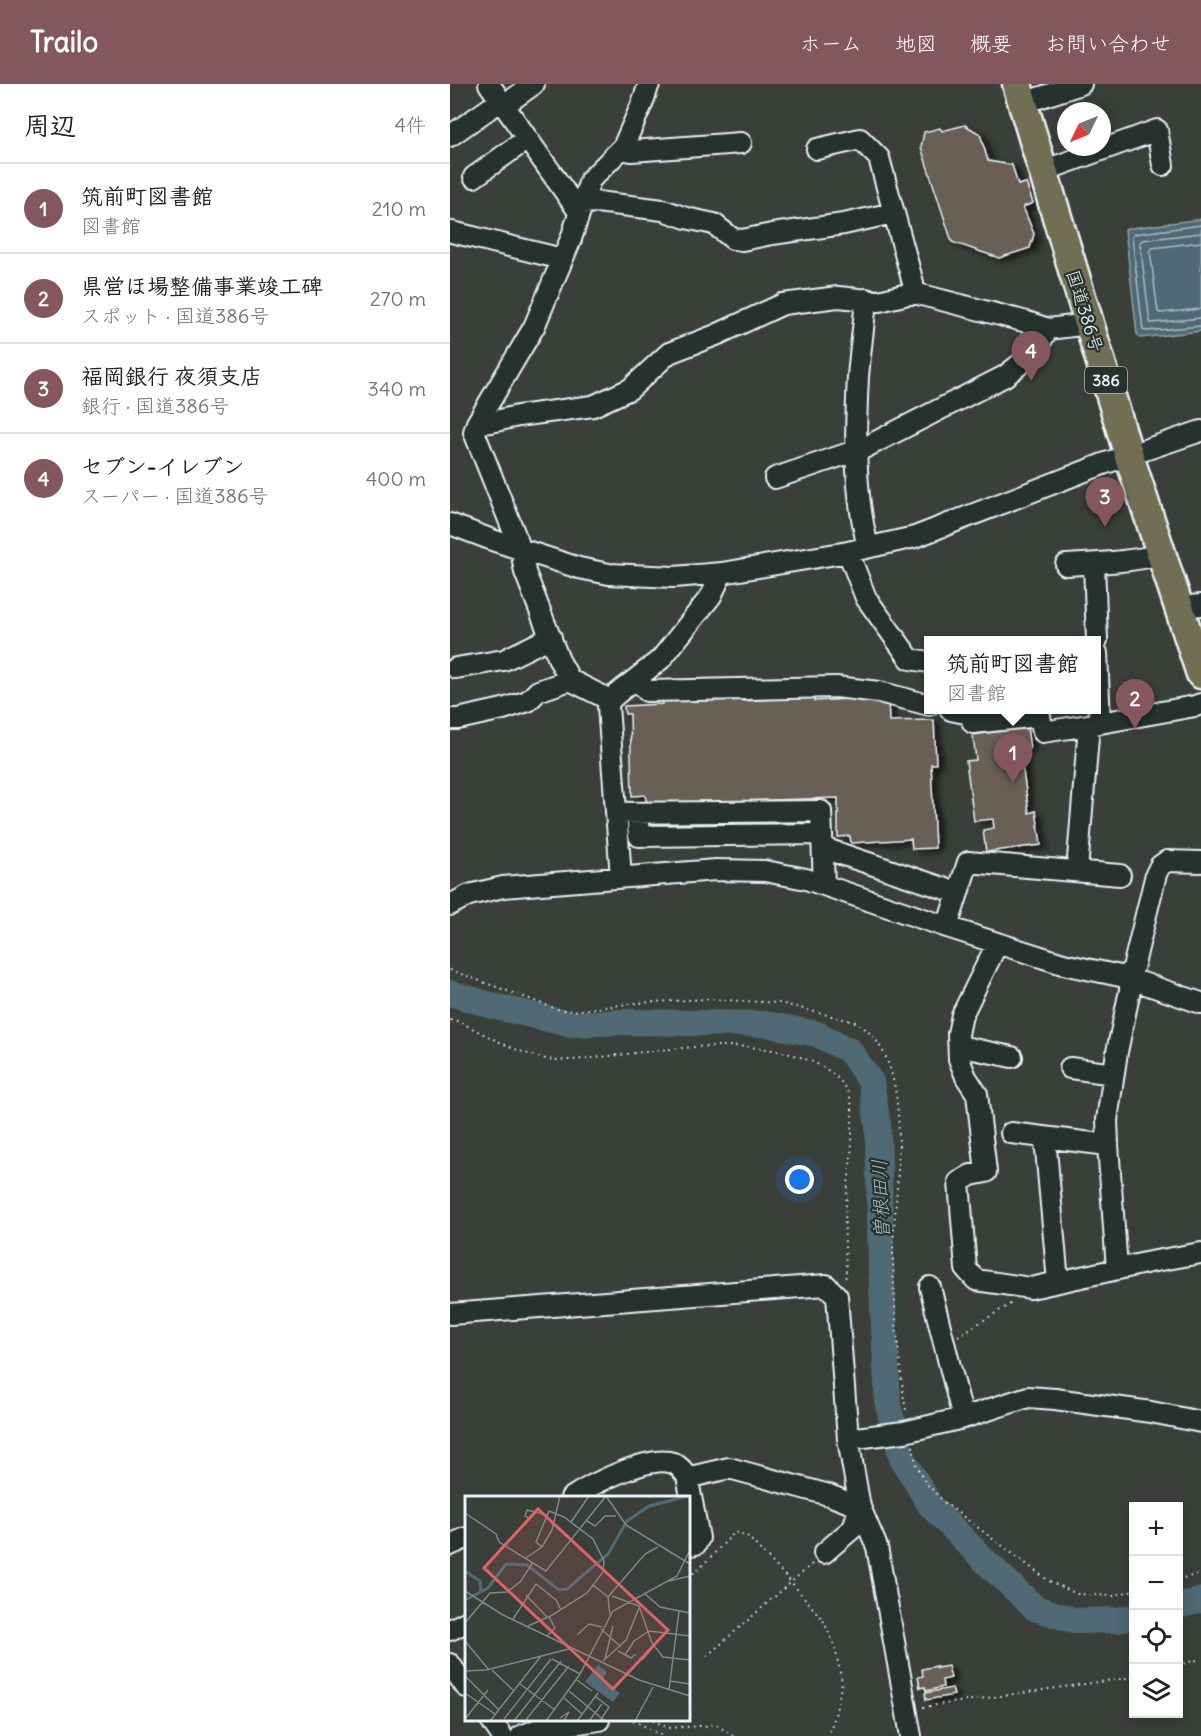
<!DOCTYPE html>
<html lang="ja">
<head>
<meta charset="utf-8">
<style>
  body { margin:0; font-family:Delius,"Klee One",sans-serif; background:#f2f2f2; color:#202124 }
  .controls { position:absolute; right:18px; bottom:18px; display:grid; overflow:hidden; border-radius:0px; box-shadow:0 3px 15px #0003 }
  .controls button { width:54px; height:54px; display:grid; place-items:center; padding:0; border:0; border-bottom:2px solid #e0e0e0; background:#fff; color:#202124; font:30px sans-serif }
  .compass { position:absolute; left:607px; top:18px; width:54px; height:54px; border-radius:50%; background:#fff; box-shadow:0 3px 15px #0003; rotate:227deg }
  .you { position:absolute; left:350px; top:1096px; width:21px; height:21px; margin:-15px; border:4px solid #fff; border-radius:50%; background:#1a73e8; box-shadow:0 0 0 9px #1a73e833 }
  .badge { display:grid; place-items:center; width:39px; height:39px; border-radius:50%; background:#84575d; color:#fff; font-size:20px; font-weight:700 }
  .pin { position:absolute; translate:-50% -50px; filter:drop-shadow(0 2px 3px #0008) }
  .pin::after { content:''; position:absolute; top:32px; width:21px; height:18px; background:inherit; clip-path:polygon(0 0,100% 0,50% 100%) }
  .popup { position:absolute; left:474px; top:552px; width:177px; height:78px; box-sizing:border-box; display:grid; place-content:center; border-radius:0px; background:#fff; filter:drop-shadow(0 2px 4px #0005); font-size:20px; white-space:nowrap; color:#757577 }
  .popup b { font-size:22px; color:#202124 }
  .popup::after { content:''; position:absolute; left:50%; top:100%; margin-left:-12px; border:12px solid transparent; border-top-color:#fff }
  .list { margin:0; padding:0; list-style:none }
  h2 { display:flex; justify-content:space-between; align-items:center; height:78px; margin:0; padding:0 24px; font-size:26px }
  h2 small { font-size:20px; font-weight:400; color:#757577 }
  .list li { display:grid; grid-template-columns:39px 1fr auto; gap:18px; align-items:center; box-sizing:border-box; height:90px; padding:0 24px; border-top:2px solid #e0e0e0 }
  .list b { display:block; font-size:22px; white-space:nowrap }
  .list p { margin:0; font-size:20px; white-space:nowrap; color:#757577 }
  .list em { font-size:20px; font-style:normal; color:#757577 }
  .icon { flex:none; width:33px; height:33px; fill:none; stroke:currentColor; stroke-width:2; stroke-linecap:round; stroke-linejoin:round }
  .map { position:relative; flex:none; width:751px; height:1652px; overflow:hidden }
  header { display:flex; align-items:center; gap:36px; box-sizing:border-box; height:84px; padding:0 30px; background:#84575d; color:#fff }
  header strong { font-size:28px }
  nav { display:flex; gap:33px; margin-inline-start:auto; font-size:21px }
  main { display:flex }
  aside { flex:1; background:#fff }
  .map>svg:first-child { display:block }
  .water { fill:#506b75; stroke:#8da1a9; stroke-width:1.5 }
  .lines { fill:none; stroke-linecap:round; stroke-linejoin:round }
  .shore { stroke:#abbbc4; stroke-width:1.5 }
  .river { stroke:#506b75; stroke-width:26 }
  .building { fill:#695f54; stroke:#e8f1f8; stroke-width:1.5; filter:url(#shadow) }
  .minor-casing { stroke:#e8f1f8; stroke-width:24 }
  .highway-casing { stroke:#e8f1f8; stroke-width:33 }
  .path { stroke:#e8f1f8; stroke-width:2; stroke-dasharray:1.5 4.5; stroke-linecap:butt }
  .minor { stroke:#26332d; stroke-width:20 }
  .highway { stroke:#726e52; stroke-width:28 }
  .labels { text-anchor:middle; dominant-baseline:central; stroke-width:4.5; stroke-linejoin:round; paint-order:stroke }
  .shield { fill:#26332d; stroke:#aeb8bb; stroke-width:1.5 }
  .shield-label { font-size:16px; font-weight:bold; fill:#e8f1f8 }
  .street-label { font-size:18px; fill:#e8f1f8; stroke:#26332d }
  .water-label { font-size:20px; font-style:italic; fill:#abbbc4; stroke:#26332d }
  .inset-river { fill:none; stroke:#506b75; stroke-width:3 }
  .inset-road { fill:none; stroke:#808785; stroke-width:1.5 }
  .view { fill:#db6466; fill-opacity:0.15; stroke:#db6466; stroke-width:3 }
  .inset-edge { fill:none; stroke:#e8f1f8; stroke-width:3 }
</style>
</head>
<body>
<header>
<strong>Trailo</strong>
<nav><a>ホーム</a><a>地図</a><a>概要</a><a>お問い合わせ</a></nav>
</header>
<main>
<aside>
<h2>周辺<small>4件</small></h2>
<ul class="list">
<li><span class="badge">1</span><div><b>筑前町図書館</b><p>図書館</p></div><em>210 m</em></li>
<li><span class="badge">2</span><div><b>県営ほ場整備事業竣工碑</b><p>スポット · 国道386号</p></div><em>270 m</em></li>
<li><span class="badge">3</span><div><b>福岡銀行 夜須支店</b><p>銀行 · 国道386号</p></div><em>340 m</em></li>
<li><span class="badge">4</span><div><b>セブン-イレブン</b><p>スーパー · 国道386号</p></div><em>400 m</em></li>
</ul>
</aside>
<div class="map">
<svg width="751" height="1652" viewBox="0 0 751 1652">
  <defs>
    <filter id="shadow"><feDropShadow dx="6" dy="3.5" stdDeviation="3" flood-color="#0009"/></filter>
  </defs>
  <rect width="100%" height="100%" fill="#3a4039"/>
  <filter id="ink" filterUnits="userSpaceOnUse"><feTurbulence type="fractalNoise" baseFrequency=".0167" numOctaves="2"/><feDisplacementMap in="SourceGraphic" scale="12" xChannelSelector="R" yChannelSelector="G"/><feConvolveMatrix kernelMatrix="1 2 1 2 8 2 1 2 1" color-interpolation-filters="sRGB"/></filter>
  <g filter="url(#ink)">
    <path class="water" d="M751 135V247L690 254 687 250 675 145Z"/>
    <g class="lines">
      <path class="shore" d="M751 141 684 150 682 153 693 246 696 247 751 242
        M751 149 692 156 690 159 700 238 702 239 751 234
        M751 158 702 164 700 167 708 228 710 229 751 225"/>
      <path class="river" d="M0 909 47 923 120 940 174 938 315 940 367 950 400 967 421 998 428 1041 431 1182 438 1321 452 1374 480 1421 534 1476 585 1524 626 1537 668 1536 684 1533
        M728 1522 751 1516"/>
    </g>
    <path class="building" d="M515 41 530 50 538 77 562 81 568 101 576 99 583 119 573 123 584 150 580 164 549 174 502 158 471 63 474 48 490 44 492 47Z
      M292 611 293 617 325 615 326 612H363L364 617 438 613 439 637 484 636 486 680H481L485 764 462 765 461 755 401 759 400 752 388 753V714L197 720 195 711 182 712 180 630H175L174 622 212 620V613Z
      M577 643 580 665 570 666 579 729 586 727 591 761 536 768 533 746 544 744 543 735 524 737 516 677 526 676 523 651Z
      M487 1582V1584L498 1582 501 1594 492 1596 493 1603 476 1607 475 1603 470 1604 468 1593 473 1592 472 1585Z
      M502 1604 504 1611 476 1616 475 1609Z"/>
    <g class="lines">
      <g class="minor-casing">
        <path id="minor" d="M39 0 129 128
          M573 19 631 0
          M53 22 84 0
          M0 52 50 17
          M173 63 181 67 291 59
          M367 65 410 55 429 74 463 199V210
          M593 87 707 46 713 81
          M24 93 77 55
          M132 119 147 118 213 126 236 134 264 140 283 155 292 156 322 150 394 140 443 129
          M2 148 100 172 111 178
          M416 215C414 241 410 267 408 293 405 349 404 408 418 463
          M27 339 41 338 68 332 143 322 180 305 219 269 266 251 333 220 388 213 429 217 458 210H468L577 238 598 245 639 240
          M325 394 414 364 555 292 583 270 598 245
          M0 440 45 457 129 484 159 490 224 493 272 489 398 468 465 453 653 380 751 347
          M398 468 416 514 460 575 479 578
          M644 480 647 556
          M616 481C648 479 681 478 712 470
          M729 523 751 521
          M647 569 650 639
          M6 584 54 576 101 553
          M186 595 197 607 386 603 429 608 479 621
          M120 596 109 576 75 488 71 466 24 348 27 339 84 243 121 155 140 96 173 63 192 20 199 0
          M501 626 520 630 523 639 590 632 593 648 639 641
          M0 635H8L53 625 78 617 88 607 120 596 160 616
          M166 729 371 727 374 801
          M187 729 189 752 372 750
          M373 764 508 809
          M627 787 639 641 745 622 751 620
          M171 793 158 622 160 616 168 609 211 575 261 512 272 489
          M0 821 19 811 53 803 266 786 315 787 356 795 497 843 613 880 675 893 683 884 706 790 710 782 717 777 751 778
          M497 843 518 778 670 791
          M547 860 512 931 508 950 509 975 516 993 527 1010 536 1088 521 1091 509 1098 516 1185 526 1196 581 1204 700 1178 751 1169
          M675 893 751 919
          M509 962 562 973
          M620 984 664 990
          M561 1049 658 1061
          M595 1054 608 1198
          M667 1185 658 1061 657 1036 667 968 680 906V896
          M480 1203 513 1334
          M0 1230 376 1201 387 1212 398 1355 410 1423 427 1463 461 1652
          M398 1355 454 1348 513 1334 578 1313 605 1315 701 1328 751 1338
          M121 1414C140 1401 200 1370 223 1379 229 1381 233 1387 237 1392
          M0 1461 16 1454
          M238 1461 246 1460 249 1454 237 1392H245L279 1384 379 1411 410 1423
          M374 1469 403 1444 410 1423
          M0 1546 16 1538
          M0 1580 16 1603
          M41 1636 52 1652
          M71 1652 103 1639 122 1640 149 1636"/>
      </g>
      <g class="highway-casing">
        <path id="highway" d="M567 0 679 372 751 590"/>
      </g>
      <path class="path" d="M0 886 107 925 122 927 187 919 257 915 330 919 405 938C472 974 442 1113 443 1175 444 1210 446 1246 450 1280 452 1297 453 1314 457 1330
        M0 936 8 937C35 950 75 974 105 976 126 977 148 973 169 971 228 964 292 954 350 973 370 980 390 990 399 1011 403 1020 402 1032 402 1042 403 1074 396 1106 395 1138 394 1156 396 1174 396 1192L394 1196
        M508 1252 562 1219
        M463 1362 466 1380 475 1398 495 1419 599 1497 627 1510 663 1512 684 1506
        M238 1493 249 1485 285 1448 297 1452 341 1498 373 1536 385 1563 392 1598 385 1632 378 1652
        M728 1495 751 1490
        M257 1572 363 1479
        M728 1581 751 1575
        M473 1623 684 1593
        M183 1636 213 1652
        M203 1636 218 1644 267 1641 283 1652"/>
      <use href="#minor" class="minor"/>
      <use href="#highway" class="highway"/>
    </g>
  </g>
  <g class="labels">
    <rect class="shield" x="635" y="283" width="42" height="26" rx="4.5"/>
    <g class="shield-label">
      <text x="656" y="296">386</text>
    </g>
    <g class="street-label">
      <text transform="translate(635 227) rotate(73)">国道386号</text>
    </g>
    <g class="water-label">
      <text transform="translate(430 1115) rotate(-92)">曽根田川</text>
    </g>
  </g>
  <g transform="translate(15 1412)">
    <rect width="225" height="225" fill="#3a4039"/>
    <path d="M133 169 142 176 137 184 155 197 148 206 120 186Z" fill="#506b75"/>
    <path class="inset-river" d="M0 75 15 85 16 96M0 104 23 92 41 68 62 69 94 94 102 93 143 58 162 25 184 10 224 0"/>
    <path class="inset-road" d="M141 0 161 29 225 68M0 17 31 38 34 46 81 75 141 0M65 23 60 20 62 14 82 19M122 25 130 30 140 20H151M106 26 124 0M77 51 87 34 95 0M61 62 77 51 71 46 84 15 99 21 128 43 139 65 138 76 122 97 84 121 90 132 82 140M204 85 225 80M128 89 143 101M0 95 38 119 174 184 225 200M179 97 195 111 225 117M61 99 83 122M147 100 174 110 187 147 198 161 225 164M145 119 143 101 180 58 193 51M48 123 71 88 91 104 96 114M0 127 25 97 42 96 56 85 68 66M63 130 83 121M136 133 156 151M184 135 225 140M112 139 124 128 137 131M0 145 24 174M153 155 166 162 171 158M160 159 169 145 184 135M87 163 115 178M140 163 148 130M177 164 189 150M138 165 161 144 174 112M27 174 49 195M0 175 21 174 104 153M0 180 34 214M112 184 127 195M205 185 225 188M55 188 90 214M204 194 214 115M104 195 140 225M0 197 30 218M131 201 144 211 135 225M99 202 117 218M95 222 104 216 99 225M0 223 23 194M39 223 86 163M25 225 76 160M49 225 96 165M60 225 104 170M81 225 115 178 148 115 212 80 225 54M112 225 133 197M124 225 137 208M170 225 188 191"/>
    <path class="view" d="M73 13 203 134 148 193 19 72Z"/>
    <rect width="225" height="225" class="inset-edge"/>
  </g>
</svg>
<div class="controls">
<button>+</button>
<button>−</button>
<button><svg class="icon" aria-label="locate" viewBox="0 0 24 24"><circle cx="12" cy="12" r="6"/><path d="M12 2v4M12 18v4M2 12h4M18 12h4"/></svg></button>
<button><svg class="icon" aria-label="layers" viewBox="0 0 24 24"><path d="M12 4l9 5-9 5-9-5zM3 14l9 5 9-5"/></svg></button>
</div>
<svg class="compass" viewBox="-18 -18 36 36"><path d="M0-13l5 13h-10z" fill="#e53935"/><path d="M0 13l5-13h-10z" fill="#757577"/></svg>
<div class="you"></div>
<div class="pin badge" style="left:563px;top:699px">1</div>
<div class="popup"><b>筑前町図書館</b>図書館</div>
<div class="pin badge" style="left:685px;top:645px">2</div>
<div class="pin badge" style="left:655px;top:443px">3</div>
<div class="pin badge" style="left:581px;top:297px">4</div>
</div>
</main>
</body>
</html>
